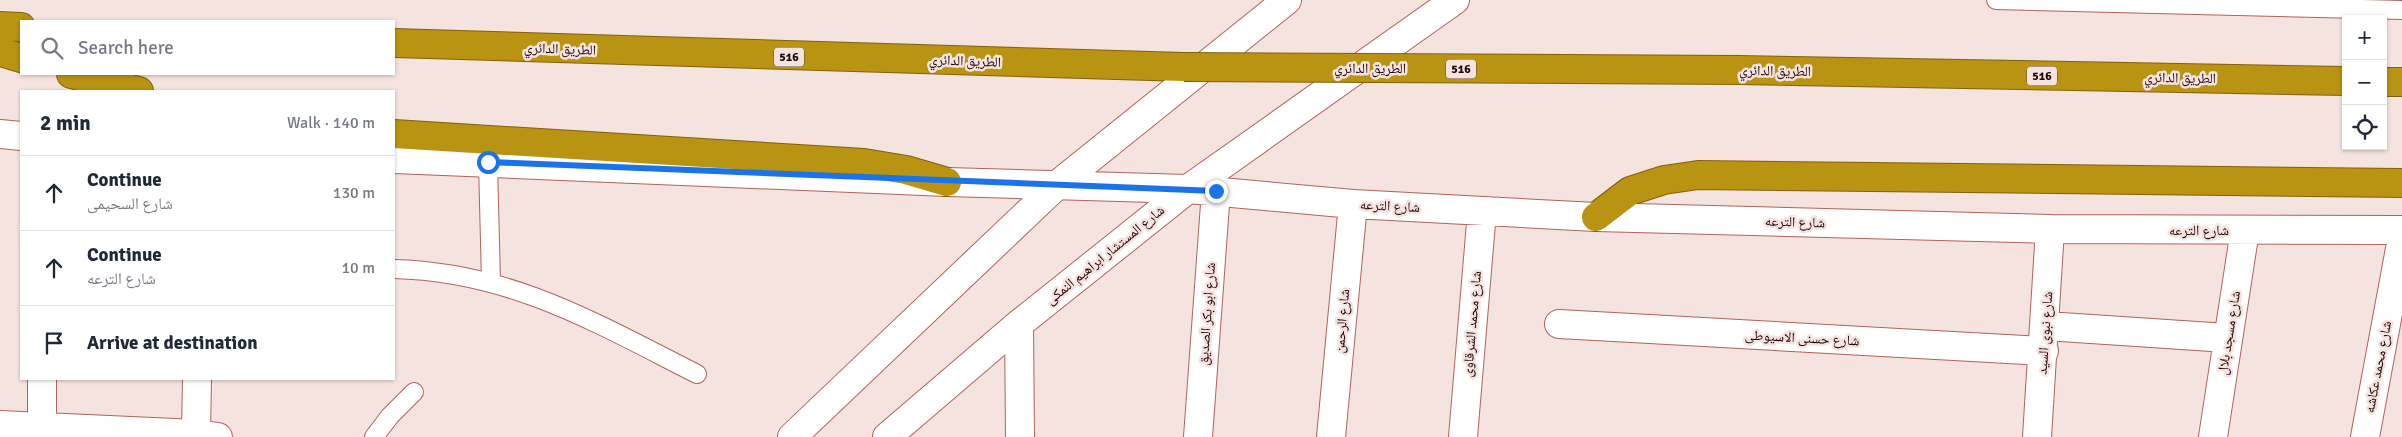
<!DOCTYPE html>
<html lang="en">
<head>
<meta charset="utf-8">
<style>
  body { margin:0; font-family:Signika,"Noto Naskh Arabic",sans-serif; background:#f2f2f3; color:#1f2937 }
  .controls { position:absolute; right:15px; top:15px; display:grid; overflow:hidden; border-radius:0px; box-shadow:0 1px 4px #0004 }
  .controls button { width:45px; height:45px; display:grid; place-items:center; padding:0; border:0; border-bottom:1px solid #e0e1e3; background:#fff; color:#1f2937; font:25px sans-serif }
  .stop { position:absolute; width:15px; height:15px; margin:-11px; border:4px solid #1a73e8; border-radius:50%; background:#fff }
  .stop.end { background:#1a73e8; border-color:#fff; box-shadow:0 1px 5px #0008 }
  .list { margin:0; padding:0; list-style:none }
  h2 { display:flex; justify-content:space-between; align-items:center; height:65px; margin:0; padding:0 20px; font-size:21px }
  h2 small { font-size:16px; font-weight:400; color:#747a83 }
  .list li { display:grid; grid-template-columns:32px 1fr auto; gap:15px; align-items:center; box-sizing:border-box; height:75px; padding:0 20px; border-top:1px solid #e0e1e3 }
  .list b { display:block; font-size:19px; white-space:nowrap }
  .list p { margin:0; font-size:16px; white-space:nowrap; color:#747a83 }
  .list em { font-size:16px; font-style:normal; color:#747a83 }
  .icon { flex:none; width:28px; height:28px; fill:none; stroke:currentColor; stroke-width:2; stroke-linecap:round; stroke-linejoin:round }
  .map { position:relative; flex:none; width:2402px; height:437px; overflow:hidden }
  .search { position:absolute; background:#fff; box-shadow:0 1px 4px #0004; left:20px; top:20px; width:375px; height:55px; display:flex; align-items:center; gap:12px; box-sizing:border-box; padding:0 18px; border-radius:0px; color:#747a83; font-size:19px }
  .panel { position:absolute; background:#fff; box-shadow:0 1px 4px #0004; left:20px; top:90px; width:375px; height:290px; border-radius:0px }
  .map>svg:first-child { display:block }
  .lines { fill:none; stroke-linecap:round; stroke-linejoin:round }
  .service-casing { stroke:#b16358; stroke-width:20 }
  .minor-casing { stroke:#b16358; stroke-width:30 }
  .tertiary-casing { stroke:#b16358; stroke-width:30 }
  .secondary-casing { stroke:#b16358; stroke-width:30 }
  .motorway-casing { stroke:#83610c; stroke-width:30 }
  .service { stroke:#fff; stroke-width:18 }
  .minor { stroke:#fff; stroke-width:28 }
  .tertiary { stroke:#fff; stroke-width:28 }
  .secondary { stroke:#fff; stroke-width:28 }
  .motorway { stroke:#b99312; stroke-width:28 }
  .motorway-bridge-casing { stroke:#83610c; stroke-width:30; stroke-linecap:butt }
  .motorway-bridge { stroke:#b99312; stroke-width:28 }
  .route { stroke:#1a73e8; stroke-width:6 }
  .labels { text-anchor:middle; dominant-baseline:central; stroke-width:5; stroke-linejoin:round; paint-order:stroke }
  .shield { fill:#f5e3e0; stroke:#5e4645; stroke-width:1 }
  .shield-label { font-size:12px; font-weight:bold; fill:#1e0302 }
  .street-label { font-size:14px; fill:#1e0302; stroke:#f5e3e0 }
</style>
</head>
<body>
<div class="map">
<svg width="2402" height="437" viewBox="0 0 2402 437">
  <rect width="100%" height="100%" fill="#f5e3e0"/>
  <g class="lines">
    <g class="service-casing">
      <path id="service" d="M1996 0 2402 10
        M488 163 491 282
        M394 269C511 272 596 323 697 374
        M374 437 390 416 414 392"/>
    </g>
    <g class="minor-casing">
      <path id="minor" d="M1188 189 1353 204 1596 217 2050 229 2402 230
        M1019 324 1020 437
        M1559 324 2044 351
        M2046 326 2227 338
        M0 425 196 434 218 437
        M42 427V379
        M196 434 197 379
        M1198 437 1216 191
        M1331 437 1353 204
        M1463 437 1482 211
        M2037 437 2050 229
        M2213 437 2245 230
        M2365 437 2402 238"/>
    </g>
    <g class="tertiary-casing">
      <path id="tertiary" d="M0 134 21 136
        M394 159 947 182 1188 189 1455 0
        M1057 185 1287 0"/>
    </g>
    <g class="secondary-casing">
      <path id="secondary" d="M792 437 1057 185
        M887 437 1019 324 1188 189"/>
    </g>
    <g class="motorway-casing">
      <path id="motorway" d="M0 26 21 27
        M394 43 1184 67
        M0 52 21 58
        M1738 70 2346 81
        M71 74 139 91
        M2383 82H2402
        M394 134 864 163 906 170 947 182
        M1596 217 1630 191 1664 180 1698 175 2402 183"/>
    </g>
    <use href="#service" class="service"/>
    <use href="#minor" class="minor"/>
    <use href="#tertiary" class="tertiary"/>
    <use href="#secondary" class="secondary"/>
    <use href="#motorway" class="motorway"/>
    <g class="motorway-bridge-casing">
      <path id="motorway-bridge" d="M1184 67 1738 70"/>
    </g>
    <use href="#motorway-bridge" class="motorway-bridge"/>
  </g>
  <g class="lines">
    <path class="route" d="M488 162 1216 191"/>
  </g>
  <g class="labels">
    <g class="shield">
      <rect x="774" y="47.5" width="30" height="19" rx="4"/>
      <rect x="1446" y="59.5" width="30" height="19" rx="4"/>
      <rect x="2027" y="66.5" width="30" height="19" rx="4"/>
    </g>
    <g class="shield-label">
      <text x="789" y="57">516</text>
      <text x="1461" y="69">516</text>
      <text x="2042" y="76">516</text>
    </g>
    <g class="street-label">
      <text transform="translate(560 49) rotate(2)">الطريق الدائري</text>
      <text transform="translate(965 61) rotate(2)">الطريق الدائري</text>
      <text x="1370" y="68">الطريق الدائري</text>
      <text transform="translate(1775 71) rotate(1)">الطريق الدائري</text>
      <text transform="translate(2180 78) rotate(1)">الطريق الدائري</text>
      <text transform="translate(1390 206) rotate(3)">شارع الترعه</text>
      <text transform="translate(1795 222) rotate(2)">شارع الترعه</text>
      <text x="2199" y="230">شارع الترعه</text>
      <text transform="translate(1105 255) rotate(-39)">شارع المستشار ابراهيم النمكى</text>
      <text transform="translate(1207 314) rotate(-86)">شارع ابو بكر الصديق</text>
      <text transform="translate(1342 321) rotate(-85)">شارع الرحمن</text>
      <text transform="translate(1472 324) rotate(-85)">شارع محمد الشرقاوى</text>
      <text transform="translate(2045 333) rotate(-86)">شارع نبوى السيد</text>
      <text transform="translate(2229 333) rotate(-81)">شارع مسجد بلال</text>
      <text transform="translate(1802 338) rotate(3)">شارع حسنى الاسيوطى</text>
      <text transform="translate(2378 367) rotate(-79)">شارع محمد عكاشه</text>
    </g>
  </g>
</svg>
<div class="controls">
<button>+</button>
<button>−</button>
<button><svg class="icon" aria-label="locate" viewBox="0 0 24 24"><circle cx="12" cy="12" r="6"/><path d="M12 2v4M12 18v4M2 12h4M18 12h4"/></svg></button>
</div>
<div class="stop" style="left:488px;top:162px"></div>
<div class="stop end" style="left:1216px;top:191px"></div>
<div class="search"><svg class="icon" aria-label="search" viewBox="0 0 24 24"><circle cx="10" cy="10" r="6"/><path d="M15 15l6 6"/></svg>Search here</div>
<section class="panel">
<h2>2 min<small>Walk · 140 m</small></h2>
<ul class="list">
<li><svg class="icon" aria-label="ahead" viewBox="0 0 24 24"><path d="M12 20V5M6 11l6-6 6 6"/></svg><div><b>Continue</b><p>شارع السحيمى</p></div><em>130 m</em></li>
<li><svg class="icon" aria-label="ahead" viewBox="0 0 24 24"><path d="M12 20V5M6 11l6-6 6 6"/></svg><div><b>Continue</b><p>شارع الترعه</p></div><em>10 m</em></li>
<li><svg class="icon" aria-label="arrive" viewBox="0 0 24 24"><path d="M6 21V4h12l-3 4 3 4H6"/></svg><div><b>Arrive at destination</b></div></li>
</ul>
</section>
</div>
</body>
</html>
